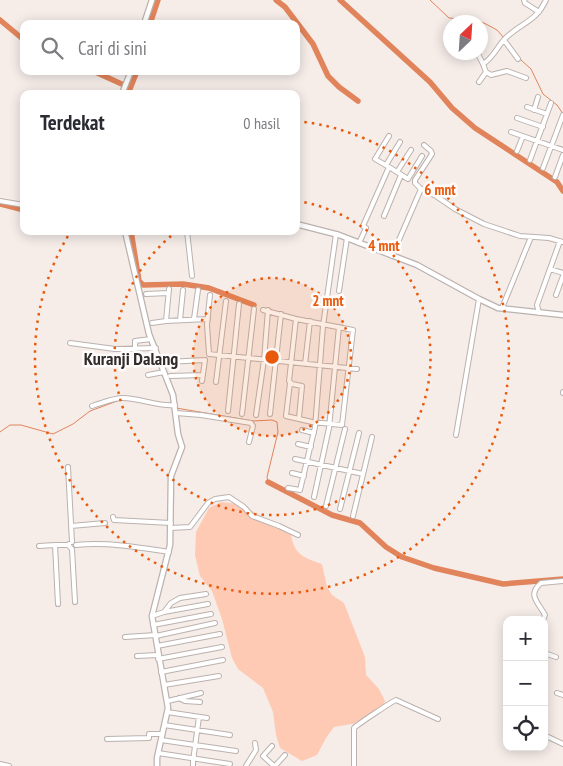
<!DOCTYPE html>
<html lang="id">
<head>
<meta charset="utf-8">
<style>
  body { margin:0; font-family:"PT Sans Narrow",sans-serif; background:#f7f7f7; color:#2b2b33 }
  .controls { position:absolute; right:15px; bottom:15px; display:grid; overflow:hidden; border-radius:10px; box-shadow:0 2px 12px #0003 }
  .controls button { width:45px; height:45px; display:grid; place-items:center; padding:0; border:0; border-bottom:1px solid #e1e1e2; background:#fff; color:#2b2b33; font:25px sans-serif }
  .compass { position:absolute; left:443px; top:15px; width:45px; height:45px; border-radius:50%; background:#fff; box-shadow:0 2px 12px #0003; rotate:25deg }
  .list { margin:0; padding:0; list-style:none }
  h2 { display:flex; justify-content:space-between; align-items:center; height:65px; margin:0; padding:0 20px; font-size:21px }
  h2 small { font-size:16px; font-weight:400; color:#7c7c81 }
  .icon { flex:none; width:28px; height:28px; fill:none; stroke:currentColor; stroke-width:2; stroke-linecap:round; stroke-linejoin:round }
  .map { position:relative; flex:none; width:563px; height:766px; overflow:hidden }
  .search { position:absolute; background:#fff; box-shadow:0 2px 12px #0003; left:20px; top:20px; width:280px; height:55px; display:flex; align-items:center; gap:12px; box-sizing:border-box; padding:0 18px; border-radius:10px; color:#7c7c81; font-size:19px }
  .panel { position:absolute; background:#fff; box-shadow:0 2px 12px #0003; left:20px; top:90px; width:280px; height:145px; border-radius:10px }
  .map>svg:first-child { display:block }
  .green { fill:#fecab4 }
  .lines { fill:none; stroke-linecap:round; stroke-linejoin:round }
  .stream { stroke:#e2845b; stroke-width:1 }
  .river { stroke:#e2845b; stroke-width:5.5 }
  .minor-casing { stroke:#bbb2af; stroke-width:6 }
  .tertiary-casing { stroke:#bbb2af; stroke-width:7 }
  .minor { stroke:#fff; stroke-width:4 }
  .tertiary { stroke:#fff; stroke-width:4.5 }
  .ring { fill:none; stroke:#e8590c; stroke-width:2.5; stroke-dasharray:2.5 5 }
  .labels { text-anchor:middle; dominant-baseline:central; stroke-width:5; stroke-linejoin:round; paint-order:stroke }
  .quarter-label { font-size:18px; font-weight:bold; fill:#2f2b2a; stroke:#fffbfa }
  .centre { fill:#e8590c; stroke:#fffbfa; stroke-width:2.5 }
  .ring-label { font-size:15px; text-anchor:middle; font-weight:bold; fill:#e8590c; stroke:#fffbfa; stroke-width:5; stroke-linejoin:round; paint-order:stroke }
</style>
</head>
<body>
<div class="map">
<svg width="563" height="766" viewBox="0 0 563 766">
  <rect width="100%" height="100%" fill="#f6ede9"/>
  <path class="green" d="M221 502 239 504 291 533C293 554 304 558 322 564L327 587 332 595 344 603 365 657 366 675 379 689 385 701 383 708 358 723 334 727 326 738 317 755 302 761 280 748 276 735 273 712 263 688 238 669 232 658 222 619 212 591 200 576 195 555 196 532 209 508Z"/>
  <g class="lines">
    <path class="stream" d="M430 0 449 18 472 20 484 23 497 30 504 38
      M507 41 521 60 531 69 543 94 557 105 563 114
      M176 408 253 421 272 420 277 422 278 432 267 477 268 482
      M0 432 10 425H21L53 434 73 424 90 411 120 400H125"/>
    <path class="river" d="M276 0 285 7 313 44 328 76 339 87 358 101
      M340 0 430 82 452 108 475 128 557 182 563 191
      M0 20 24 40
      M150 24 158 0
      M93 71 124 85
      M128 94 137 71
      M0 204 24 210
      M131 231 139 281 143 285 183 284 209 288 254 305
      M268 482 332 515 360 523 386 547 402 557 434 568 503 584 563 579"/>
    <g class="minor-casing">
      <path id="minor" d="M524 0 525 3 539 12
        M504 40 518 59
        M478 54 483 64
        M526 78 507 71 491 75 486 72 483 64C495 57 499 42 509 35 524 22 537 20 546 0
        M479 82 486 72
        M527 107 547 114
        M534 110 538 97
        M517 118 543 127
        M511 132 563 150
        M424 145 431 151 432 154 415 180V183L420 188 436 196 455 209 484 224 520 236 549 238 563 242
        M517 151 523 136
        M530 160 551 103
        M386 165 400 142
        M389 167 375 159 389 136
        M543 168 563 115
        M397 172 411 150
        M555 177 563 155
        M0 201 24 205
        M384 216 401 175
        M187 231 192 276
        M359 243 366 228 363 226 389 167 408 179 422 156
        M392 256 421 189
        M550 269 563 273
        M339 291 347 238
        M146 294 168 293
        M210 295 207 325 209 354 357 369
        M556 295 563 276
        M502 308 531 237
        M263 310 296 319 353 330 342 425 312 422 286 416 290 383
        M539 313 537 305 560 241
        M194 319 198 290
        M296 319 289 381 292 384 302 386 299 418
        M180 320 183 290
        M166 321 169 289
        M152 323 166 321 208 319
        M70 343 115 349 156 348
        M135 349V341L151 339
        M167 362 205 360
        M305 364 310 321
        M148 375 164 372
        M170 376 203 375
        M202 381 205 360
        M216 382 226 301
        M563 393V392
        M92 406C102 403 113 398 123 398 140 398 158 407 175 405
        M228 411 239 304
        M176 413 201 415 251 423 253 426 249 442
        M242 414 254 309
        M270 414 281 314
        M256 415 264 360 268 310
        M302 430 314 433
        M456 435 479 299
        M298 444 311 447
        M295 459 363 474
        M68 467 72 542
        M292 473 304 476
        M288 488 300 490 315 427 323 326 336 234
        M314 497 329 428 339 327
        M326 506 345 429
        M340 509 359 433
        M353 516 372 437
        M113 517 114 520 171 523
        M71 526 105 523
        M170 528 190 527 208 503 215 499 229 497 244 507 252 516 279 526 298 535
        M69 544V546L72 549 75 602
        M76 545C106 542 138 547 169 552
        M39 546 55 545
        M58 604 55 545H69
        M164 612 208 604
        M152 616 164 612 171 603 180 598 206 594
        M543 620 545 615C538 602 527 595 541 583L563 581
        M153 625 211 614
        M156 636 215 623
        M125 637 156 635
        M157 646 220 634
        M544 653 556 657
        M137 656 158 655
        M158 659 222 647
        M161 672 223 660
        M164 685 219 676
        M557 693 563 695
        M179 698 185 701 200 702
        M168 701 201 693
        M167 712 207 718
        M164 725 230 735
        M544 735 563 744
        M107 739 149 738V734H162
        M161 740 236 751
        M272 746 263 756 274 766
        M158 753 230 764
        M0 764 9 766
        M193 766V761L199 717
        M246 766 256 750 255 743
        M275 766 285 755
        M354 766V728C358 724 393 701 396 700L438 719"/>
    </g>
    <g class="tertiary-casing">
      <path id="tertiary" d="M144 24 152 0
        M122 94 131 71
        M296 224 339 235 417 265 479 299 498 308 563 315
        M125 231 149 334 173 395 178 434 182 447 171 476 170 545 152 616 168 708 157 758V766"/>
    </g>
    <use href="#minor" class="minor"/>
    <use href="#tertiary" class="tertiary"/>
  </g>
  <circle cx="272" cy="357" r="79" fill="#e8590c" fill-opacity=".12"/>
  <g class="ring">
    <circle cx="272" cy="357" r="79"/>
    <path d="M297 201A158 158 0 1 1 176 232"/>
    <path d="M297 121A237 237 0 1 1 71 231"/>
  </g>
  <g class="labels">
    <g class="quarter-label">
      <text x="131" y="358">Kuranji Dalang</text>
    </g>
  </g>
  <circle cx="272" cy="357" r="8" class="centre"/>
  <g class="ring-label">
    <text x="440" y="195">6 mnt</text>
    <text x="384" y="251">4 mnt</text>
    <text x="328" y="306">2 mnt</text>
  </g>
</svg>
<div class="controls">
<button>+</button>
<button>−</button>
<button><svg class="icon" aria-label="locate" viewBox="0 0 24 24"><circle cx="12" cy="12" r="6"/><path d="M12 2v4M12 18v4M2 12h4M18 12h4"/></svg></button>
</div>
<svg class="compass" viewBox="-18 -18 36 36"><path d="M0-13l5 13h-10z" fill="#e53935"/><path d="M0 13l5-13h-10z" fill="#7c7c81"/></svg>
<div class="search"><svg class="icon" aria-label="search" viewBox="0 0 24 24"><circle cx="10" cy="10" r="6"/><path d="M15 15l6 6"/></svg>Cari di sini</div>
<section class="panel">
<h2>Terdekat<small>0 hasil</small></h2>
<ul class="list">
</ul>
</section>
</div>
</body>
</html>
